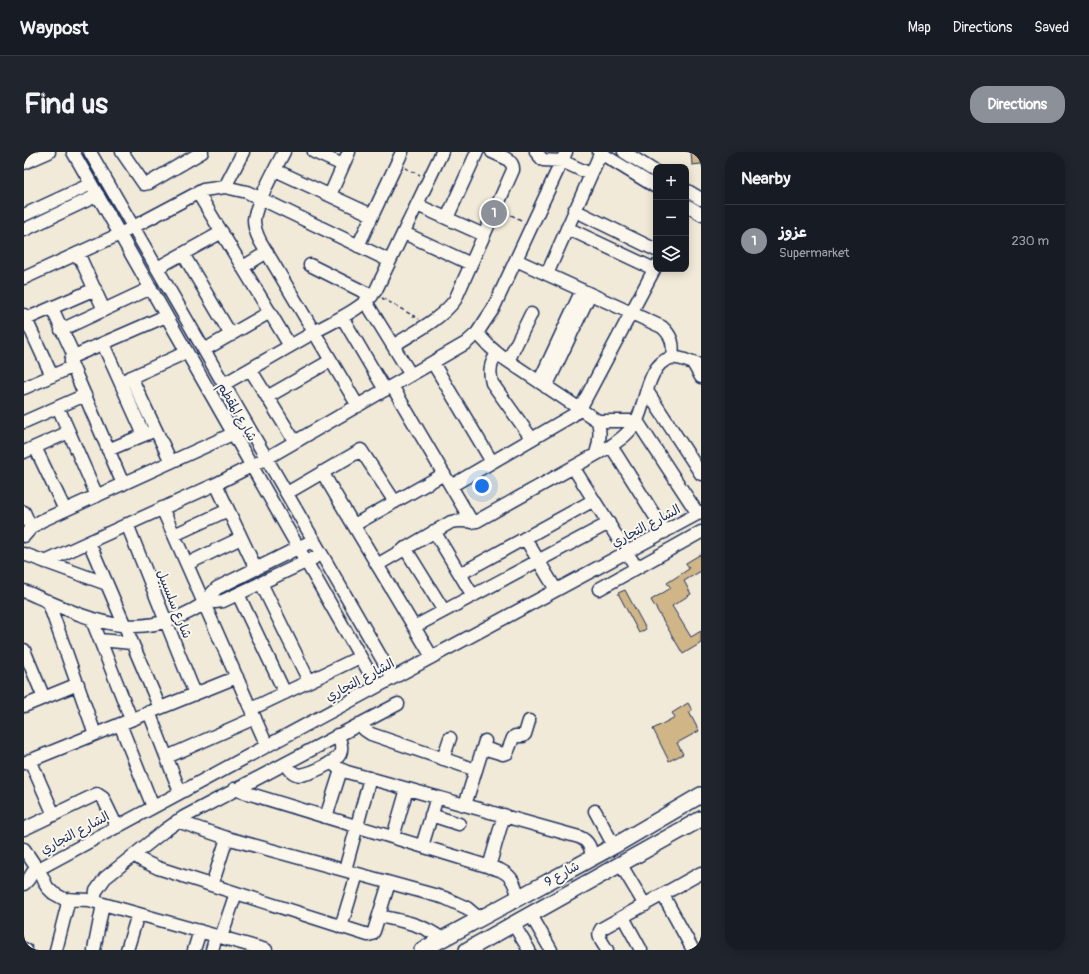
<!DOCTYPE html>
<html lang="en">
<head>
<meta charset="utf-8">
<style>
  body { margin:0; font-family:Pangolin,"Playpen Sans Arabic",sans-serif; background:#20242c; color:#f1f3f6 }
  .controls { position:absolute; right:12px; top:12px; display:grid; overflow:hidden; border-radius:8px; box-shadow:0 2px 10px #0003 }
  .controls button { width:36px; height:36px; display:grid; place-items:center; padding:0; border:0; border-bottom:1px solid #363941; background:#171b24; color:#f1f3f6; font:20px sans-serif }
  .you { position:absolute; left:458px; top:334px; width:14px; height:14px; margin:-10px; border:3px solid #fff; border-radius:50%; background:#1a73e8; box-shadow:0 0 0 6px #1a73e833 }
  .badge { display:grid; place-items:center; width:26px; height:26px; border-radius:50%; background:#8c9099; color:#fff; font-size:13px; font-weight:700 }
  .pin { position:absolute; translate:-50% -50%; border:2px solid #fff; box-shadow:0 1px 4px #0006 }
  .list { margin:0; padding:0; list-style:none }
  h2 { display:flex; justify-content:space-between; align-items:center; height:52px; margin:0; padding:0 16px; font-size:17px }
  h2 small { font-size:13px; font-weight:400; color:#9ea1a6 }
  .list li { display:grid; grid-template-columns:26px 1fr auto; gap:12px; align-items:center; box-sizing:border-box; height:72px; padding:0 16px; border-top:1px solid #363941 }
  .list b { display:block; font-size:15px; white-space:nowrap }
  .list p { margin:0; font-size:13px; white-space:nowrap; color:#9ea1a6 }
  .list em { font-size:13px; font-style:normal; color:#9ea1a6 }
  .icon { flex:none; width:22px; height:22px; fill:none; stroke:currentColor; stroke-width:2; stroke-linecap:round; stroke-linejoin:round }
  .map { position:relative; flex:none; width:677px; height:798px; overflow:hidden; border-radius:16px }
  header { display:flex; align-items:center; gap:24px; box-sizing:border-box; height:56px; padding:0 20px; background:#171b24; border-bottom:1px solid #363941 }
  header strong { font-size:19px }
  nav { display:flex; gap:22px; margin-inline-start:auto; font-size:14px }
  .intro { display:flex; align-items:center; justify-content:space-between; box-sizing:border-box; height:96px; padding:0 24px }
  h1 { margin:0; font-size:28px }
  .button { padding:10px 18px; border-radius:16px; background:#8c9099; color:#fff; font-size:14px; font-weight:700 }
  main { display:flex; gap:24px; padding:0 24px }
  aside { flex:1; background:#171b24; border-radius:16px; box-shadow:0 2px 10px #0003 }
  .map>svg:first-child { display:block }
  .building { fill:#d0b586; stroke:#1b2f5e }
  .lines { fill:none; stroke-linecap:round; stroke-linejoin:round }
  .minor-casing { stroke:#1b2f5e; stroke-width:15 }
  .major-casing { stroke:#1b2f5e; stroke-width:18 }
  .path { stroke:#1b2f5e; stroke-width:1.5; stroke-dasharray:4 3; stroke-linecap:butt }
  .minor { stroke:#fbf7ec; stroke-width:12 }
  .major { stroke:#fbf7ec; stroke-width:15 }
  .labels { text-anchor:middle; dominant-baseline:central; stroke-width:4; stroke-linejoin:round; paint-order:stroke }
  .street-label { font-size:13px; fill:#1b2f5e; stroke:#fbf7ec }
</style>
</head>
<body>
<header>
<strong>Waypost</strong>
<nav><a>Map</a><a>Directions</a><a>Saved</a></nav>
</header>
<div class="intro"><h1>Find us</h1><a class="button">Directions</a></div>
<main>
<div class="map">
<svg width="677" height="798" viewBox="0 0 677 798">
  <rect width="100%" height="100%" fill="#f2ead8"/>
  <filter id="ink" filterUnits="userSpaceOnUse"><feTurbulence type="fractalNoise" baseFrequency=".025" numOctaves="2"/><feDisplacementMap in="SourceGraphic" scale="8" xChannelSelector="R" yChannelSelector="G"/><feConvolveMatrix kernelMatrix="1 2 1 2 8 2 1 2 1" color-interpolation-filters="sRGB"/></filter>
  <g filter="url(#ink)">
    <path class="building" d="M667 0H677V12L668 13Z
      M677 402V419L660 429 667 442 648 454 667 485 677 479V491L659 502 627 448 647 436 643 431 665 417 662 411Z
      M601 438 622 477 615 481 594 441Z
      M664 551 668 558 665 560 675 579 653 591 659 602 645 609 629 577 651 565 648 561Z"/>
    <g class="lines">
      <g class="minor-casing">
        <path id="minor" d="M49 0 353 534
          M66 0 369 526
          M98 0 120 32 125 31 178 0
          M260 0C252 15 231 53 230 68 230 76 233 83 236 89L334 254
          M290 0 319 13
          M512 0 519 8 538 9 566 22
          M575 0 632 35
          M600 0 632 20
          M0 11 25 0
          M251 18 348 63
          M201 35 219 0
          M662 38 677 47
          M174 41 266 194
          M306 43 325 0
          M393 53 460 83
          M662 53 677 62
          M550 58 632 98
          M0 63 67 32
          M423 66 453 0
          M543 76 630 117
          M0 78 74 43
          M380 81 447 112
          M334 94 378 0
          M54 101 80 158
          M159 102 207 183
          M492 108 638 175C648 184 650 192 648 205
          M286 113 348 144
          M219 115 243 100
          M133 116 198 80
          M523 122 577 0
          M0 126 96 82 179 38 201 35 223 40 366 109
          M342 150 387 223
          M28 156 50 204
          M0 163 28 224
          M318 165 361 238
          M2 167 71 137
          M37 178 127 136
          M453 181 466 195 478 205 574 269H613L674 362
          M79 192 120 283
          M369 194C390 180 415 169 431 148L489 18C490 7 476 4 468 0
          M180 198 246 160
          M473 201C466 212 465 220 468 231L508 287
          M484 209 507 162
          M409 211 468 310
          M669 211 677 225
          M226 217 271 290
          M107 225 147 310
          M101 228 163 200
          M515 230 558 138
          M200 232C231 214 263 196 294 178 312 168 340 156 352 138L418 0
          M368 234 448 370
          M522 235 566 142
          M0 236 48 215
          M623 239 677 322
          M243 245 306 209
          M34 255 73 344
          M0 270 61 243
          M587 294 641 380
          M11 295 41 358
          M84 298 127 280
          M0 300 45 280
          M572 302C576 290 577 281 574 269
          M549 315 612 415
          M298 320 408 505
          M99 332 47 211V207L50 204 142 164
          M192 332 232 417
          M427 334 549 263 556 257 632 114
          M263 341 337 298 371 350
          M138 356 243 594
          M0 360 7 376
          M103 372 171 542
          M330 373 420 322
          M410 379 449 444
          M150 383 204 358
          M0 384 7 376 17 369 215 279
          M501 386 532 438
          M65 390 136 556
          M381 396 420 459
          M0 402 83 432
          M21 410 192 332 243 306 442 191 453 181 469 157 542 0
          M163 412 217 386
          M353 413 427 370C436 368 444 370 453 369L587 294C597 287 608 279 613 268 622 250 624 211 647 206 657 204 667 212 677 213
          M436 422 570 348
          M237 431 285 529
          M575 437 677 380
          M0 439C67 468 117 496 185 448
          M214 442 261 541
          M185 448 191 450 199 449 290 406
          M185 448 188 441 193 436 290 388
          M24 449 71 582
          M68 468 107 567
          M390 475 585 371
          M76 488 108 491
          M0 498 20 546
          M0 554 54 532
          M227 557 336 505
          M125 560 156 640
          M96 572 129 655
          M335 572 341 578 347 582 452 618
          M459 596 479 602 483 601 489 586 491 584H499L501 582 505 569
          M143 605 231 566
          M419 607 426 586
          M6 608 30 663
          M307 610 314 616 323 620 555 685C565 689 567 696 568 706
          M0 611 213 525
          M262 611C264 615 266 620 272 622 281 626 312 610 316 602 319 595 316 589 313 583
          M210 637 476 718C489 724 491 733 495 746
          M441 653 461 589
          M571 659 590 694
          M407 663 435 672
          M302 665 317 618
          M153 669 203 686 421 746 443 756 456 767
          M0 677 73 642 79 646 93 675
          M369 685 383 637
          M398 694 413 645
          M0 697 18 724 23 735 29 741 40 747 65 748 242 798
          M110 703 119 709 134 716 344 783 348 782 350 779 365 731
          M597 713 621 753
          M465 715 480 663
          M321 718 346 626
          M0 732 4 728 9 720 677 360
          M188 733 203 686
          M639 743 669 798
          M70 749 72 739 81 726 140 679 160 665 374 552
          M507 763 527 798
          M355 764C378 769 399 772 418 787
          M599 765 617 798
          M490 773 505 798
          M317 775 333 722
          M197 785 212 741
          M0 797 2 798
          M32 798 45 747
          M70 798 79 752
          M103 798 114 762
          M170 798 176 779
          M188 798 192 784
          M583 798C579 791 572 784 577 777L677 721"/>
      </g>
      <g class="major-casing">
        <path id="major" d="M398 798 590 694 677 643
          M443 798 677 667"/>
      </g>
      <path class="path" d="M381 16 396 23
        M481 60 499 69
        M358 146 395 167"/>
      <use href="#minor" class="minor"/>
      <use href="#major" class="major"/>
    </g>
  </g>
  <g class="labels">
    <g class="street-label">
      <text transform="translate(213 260) rotate(60)">شارع المقطم</text>
      <text transform="translate(622 374) rotate(-28)">الشارع التجاري</text>
      <text transform="translate(150 452) rotate(68)">شارع سلسبيل</text>
      <text transform="translate(336 528) rotate(-28)">الشارع التجاري</text>
      <text transform="translate(51 681) rotate(-28)">الشارع التجاري</text>
      <text transform="translate(538 722) rotate(-29)">شارع 9</text>
    </g>
  </g>
</svg>
<div class="controls">
<button>+</button>
<button>−</button>
<button><svg class="icon" aria-label="layers" viewBox="0 0 24 24"><path d="M12 4l9 5-9 5-9-5zM3 14l9 5 9-5"/></svg></button>
</div>
<div class="you"></div>
<div class="pin badge" style="left:470px;top:61px">1</div>
</div>
<aside>
<h2>Nearby<small></small></h2>
<ul class="list">
<li><span class="badge">1</span><div><b>عزوز</b><p>Supermarket</p></div><em>230 m</em></li>
</ul>
</aside>
</main>
</body>
</html>
